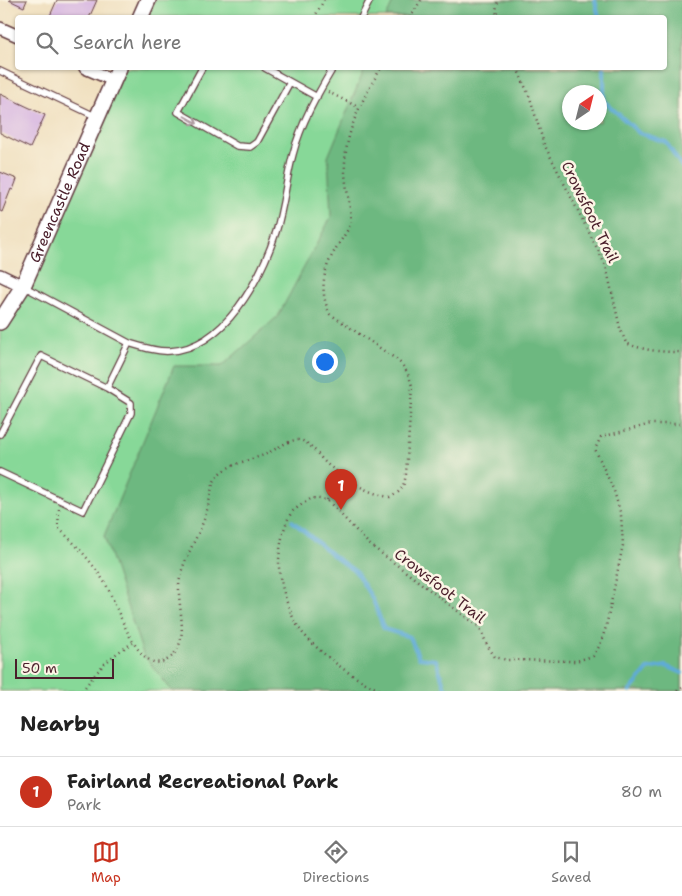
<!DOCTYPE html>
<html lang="en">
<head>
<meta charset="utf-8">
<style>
  body { margin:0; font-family:"Shantell Sans",sans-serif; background:#f2f2f2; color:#222 }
  .compass { position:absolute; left:562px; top:85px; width:45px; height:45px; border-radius:50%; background:#fff; box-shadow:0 1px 4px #0004; rotate:35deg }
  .scale { position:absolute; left:15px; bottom:12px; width:99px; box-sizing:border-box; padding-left:5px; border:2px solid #4a1f2b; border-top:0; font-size:14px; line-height:18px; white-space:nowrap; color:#4a1f2b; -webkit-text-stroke:4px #fcf5e5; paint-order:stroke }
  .you { position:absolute; left:324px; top:361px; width:18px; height:18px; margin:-12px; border:4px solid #fff; border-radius:50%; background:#1a73e8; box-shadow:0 0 0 8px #1a73e833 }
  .badge { display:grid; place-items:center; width:32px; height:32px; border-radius:50%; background:#c8321e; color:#fff; font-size:16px; font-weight:700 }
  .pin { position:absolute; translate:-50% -41px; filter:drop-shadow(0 1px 2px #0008) }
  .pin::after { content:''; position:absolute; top:26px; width:18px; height:15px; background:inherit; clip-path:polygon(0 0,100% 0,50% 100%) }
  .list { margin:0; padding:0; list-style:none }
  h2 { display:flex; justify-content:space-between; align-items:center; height:65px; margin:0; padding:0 20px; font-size:21px }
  h2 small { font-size:16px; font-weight:400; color:#767676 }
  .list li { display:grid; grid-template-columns:32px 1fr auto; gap:15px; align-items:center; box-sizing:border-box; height:70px; padding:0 20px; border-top:1px solid #e0e0e0 }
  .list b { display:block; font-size:19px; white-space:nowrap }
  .list p { margin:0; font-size:16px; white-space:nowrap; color:#767676 }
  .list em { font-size:16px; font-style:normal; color:#767676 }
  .icon { flex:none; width:28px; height:28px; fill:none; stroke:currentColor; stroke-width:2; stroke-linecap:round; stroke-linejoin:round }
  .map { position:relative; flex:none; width:682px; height:691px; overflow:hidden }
  .search { position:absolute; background:#fff; box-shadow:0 1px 4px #0004; left:15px; right:15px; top:15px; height:55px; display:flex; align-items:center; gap:12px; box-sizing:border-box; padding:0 18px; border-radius:5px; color:#767676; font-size:19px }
  .sheet { height:135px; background:#fff }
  nav { display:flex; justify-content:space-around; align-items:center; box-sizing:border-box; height:70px; border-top:1px solid #e0e0e0; background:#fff; font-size:14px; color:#767676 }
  nav a { display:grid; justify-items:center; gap:2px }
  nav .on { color:#c8321e }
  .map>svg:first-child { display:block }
  .green { fill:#87d898; stroke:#687c62; fill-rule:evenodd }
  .forest { fill:#6db880; stroke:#5c6c56; fill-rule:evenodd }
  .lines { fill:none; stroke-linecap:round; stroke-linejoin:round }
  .stream { stroke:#5eabd7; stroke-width:4 }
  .building { fill:#d5b3e1 }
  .lane-casing { stroke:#633c41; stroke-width:8 }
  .street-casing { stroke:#633c41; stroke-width:14 }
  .secondary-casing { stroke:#633c41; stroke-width:18 }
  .path { stroke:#633c41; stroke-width:2.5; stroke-dasharray:1 4; stroke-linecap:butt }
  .lane { stroke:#fff; stroke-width:5.5 }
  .street { stroke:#fff; stroke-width:11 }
  .secondary { stroke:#fff; stroke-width:15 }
  .oneway { stroke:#ae9aa0 }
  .labels { text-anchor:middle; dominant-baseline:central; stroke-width:5; stroke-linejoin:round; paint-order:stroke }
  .street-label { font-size:15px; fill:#4a1f2b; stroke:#fcf5e5 }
</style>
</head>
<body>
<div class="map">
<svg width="682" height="691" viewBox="0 0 682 691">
  <rect width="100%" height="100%" fill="#fcf5e5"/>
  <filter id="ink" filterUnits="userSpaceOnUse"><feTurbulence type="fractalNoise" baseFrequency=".02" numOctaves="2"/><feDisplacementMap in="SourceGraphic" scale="10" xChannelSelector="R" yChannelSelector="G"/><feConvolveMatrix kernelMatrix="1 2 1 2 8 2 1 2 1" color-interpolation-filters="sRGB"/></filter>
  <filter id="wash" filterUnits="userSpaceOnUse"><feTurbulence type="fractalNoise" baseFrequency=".0096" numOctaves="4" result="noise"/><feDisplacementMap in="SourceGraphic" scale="20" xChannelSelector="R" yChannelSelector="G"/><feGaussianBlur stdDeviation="1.12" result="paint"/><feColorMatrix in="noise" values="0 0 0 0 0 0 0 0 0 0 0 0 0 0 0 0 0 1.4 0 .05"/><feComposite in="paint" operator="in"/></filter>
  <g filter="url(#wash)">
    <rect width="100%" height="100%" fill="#efdebc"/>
    <path class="green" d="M154 0H682V691H0V330L20 301 124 68H664V18L147 17ZM570 92H600V122H570Z"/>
    <path class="forest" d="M394 0H682V691H172L143 654 104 536 174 366H222L278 316 331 217 328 157 365 68H664V18L386 17ZM570 92H600V122H570Z"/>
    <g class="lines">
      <path class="stream" d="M595 0 599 18
        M604 68V101L639 133 666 142 682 167
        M292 521 336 558 356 572 373 600 384 629 410 637 419 658 436 660 445 688 450 691
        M630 691 648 669 666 666 682 673"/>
    </g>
    <g id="blocks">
      <path class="building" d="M9 0H27L24 7Z
        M57 0H97L89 18H49Z
        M0 94 45 115 30 148 0 133Z
        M0 172 17 179 13 190 11 189 2 212 0 211Z"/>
    </g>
  </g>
  <g filter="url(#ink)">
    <use href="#blocks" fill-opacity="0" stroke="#633c41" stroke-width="1"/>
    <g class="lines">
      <g class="lane-casing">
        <path id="lane" d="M361 18 370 0
          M202 68 178 112 237 146 250 147 257 142 290 82
          M265 68 317 97
          M0 71 97 117
          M23 286 129 343C142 347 157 352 170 351 225 348 261 278 276 232 284 206 286 180 293 154 301 123 317 95 333 68
          M107 388 129 343
          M0 434 41 356 107 388 131 403V413L83 511 0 472"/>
      </g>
      <g class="street-casing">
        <path id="street" d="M0 28 18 36
          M85 68 113 80
          M0 275 23 286"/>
      </g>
      <g class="secondary-casing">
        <g id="secondary">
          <path d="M140 18 148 0"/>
          <path id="s1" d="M0 322 23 286 119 68"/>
        </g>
      </g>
      <path class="path" d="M314 18 324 0
        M410 18 421 0
        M498 18 496 11 498 0
        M517 68 530 98 544 144 606 266 620 328 626 343C644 351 663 352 682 352
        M328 92 358 107
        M327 500 339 475
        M59 509 58 528C76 544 92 562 105 583 116 600 139 685 171 657 190 640 178 609 179 588 179 562 201 535 207 510 211 498 210 484 219 474 230 464 250 460 264 455 274 451 288 439 299 440 310 441 319 457 327 464 345 479 368 494 390 497 402 492 404 486 406 474L412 386C409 374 405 367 396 359L330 314C320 295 322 272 333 254 338 243 346 235 351 223 351 206 346 190 345 173 343 134 362 100 381 68
        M82 691C99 669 108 657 133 643
        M384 691C359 684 317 651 301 631 290 617 278 580 279 562 279 549 284 521 293 511 299 506 306 502 312 498L327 500 369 544 480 628 487 645 495 657 507 660 576 661 593 656 600 645 606 627 623 545 621 515 614 491 595 449 601 437 651 424H682
        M677 691 682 688"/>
      <use href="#lane" class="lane"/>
      <use href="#street" class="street"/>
      <use href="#secondary" class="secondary"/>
    </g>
    <defs><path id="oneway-shaft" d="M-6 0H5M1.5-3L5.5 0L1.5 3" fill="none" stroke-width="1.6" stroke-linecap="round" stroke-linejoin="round" transform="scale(1.25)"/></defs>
    <use class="oneway" href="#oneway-shaft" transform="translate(191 120) rotate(30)"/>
  </g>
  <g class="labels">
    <g class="street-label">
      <text stroke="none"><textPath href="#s1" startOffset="134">Greencastle Road</textPath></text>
      <text transform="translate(590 212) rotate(64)">Crowsfoot Trail</text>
      <text transform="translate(440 586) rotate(38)">Crowsfoot Trail</text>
    </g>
  </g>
</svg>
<svg class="compass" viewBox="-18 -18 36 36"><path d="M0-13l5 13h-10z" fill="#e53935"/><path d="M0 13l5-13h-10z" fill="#767676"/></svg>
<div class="scale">50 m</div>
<div class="you"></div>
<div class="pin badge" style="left:341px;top:510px">1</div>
<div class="search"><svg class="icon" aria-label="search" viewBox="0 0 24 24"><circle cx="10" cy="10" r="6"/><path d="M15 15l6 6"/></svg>Search here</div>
</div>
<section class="sheet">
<h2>Nearby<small></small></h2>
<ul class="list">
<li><span class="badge">1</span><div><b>Fairland Recreational Park</b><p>Park</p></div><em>80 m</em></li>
</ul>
</section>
<nav>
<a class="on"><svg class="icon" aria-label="map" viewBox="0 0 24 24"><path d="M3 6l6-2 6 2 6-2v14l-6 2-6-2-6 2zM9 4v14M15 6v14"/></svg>Map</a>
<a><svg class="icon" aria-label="directions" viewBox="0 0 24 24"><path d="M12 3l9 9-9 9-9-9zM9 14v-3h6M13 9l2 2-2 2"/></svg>Directions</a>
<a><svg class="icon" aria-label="saved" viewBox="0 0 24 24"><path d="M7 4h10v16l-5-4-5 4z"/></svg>Saved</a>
</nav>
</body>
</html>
